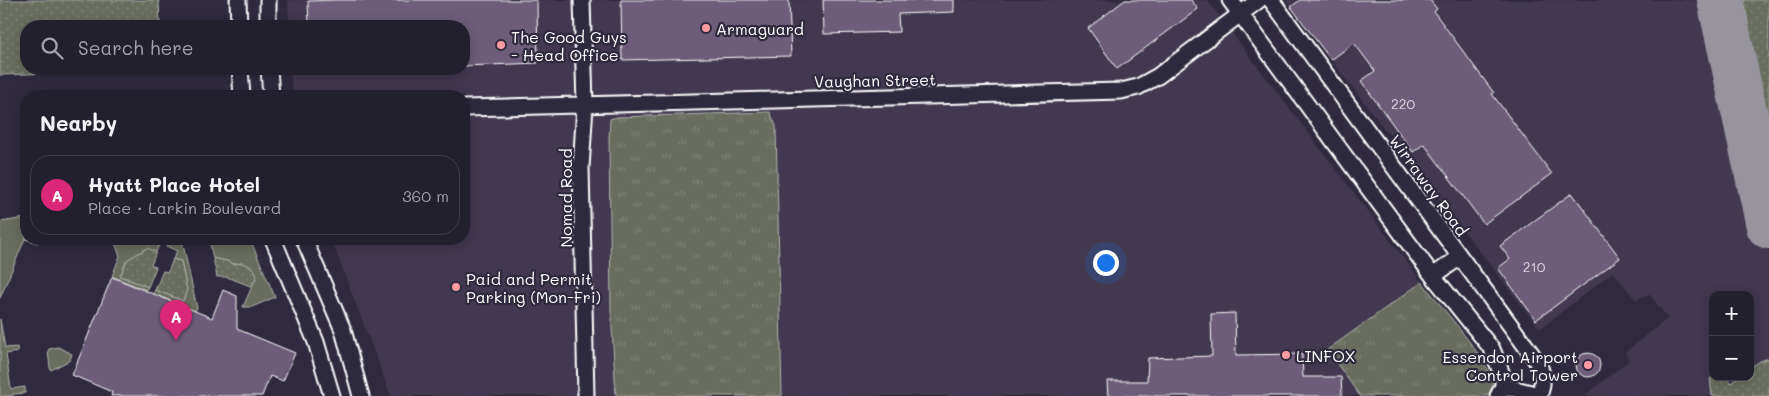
<!DOCTYPE html>
<html lang="en">
<head>
<meta charset="utf-8">
<style>
  body { margin:0; font-family:Mali,sans-serif; background:#2f2d3a; color:#f1f3f6 }
  .controls { position:absolute; right:15px; bottom:15px; display:grid; overflow:hidden; border-radius:10px; box-shadow:0 2px 12px #0003 }
  .controls button { width:45px; height:45px; display:grid; place-items:center; padding:0; border:0; border-bottom:1px solid #403e4a; background:#23202e; color:#f1f3f6; font:25px sans-serif }
  .you { position:absolute; left:1105px; top:262px; width:18px; height:18px; margin:-12px; border:4px solid #fff; border-radius:50%; background:#1a73e8; box-shadow:0 0 0 8px #1a73e833 }
  .badge { display:grid; place-items:center; width:32px; height:32px; border-radius:50%; background:#db2777; color:#fff; font-size:16px; font-weight:700 }
  .pin { position:absolute; translate:-50% -41px; filter:drop-shadow(0 1px 2px #0008) }
  .pin::after { content:''; position:absolute; top:26px; width:18px; height:15px; background:inherit; clip-path:polygon(0 0,100% 0,50% 100%) }
  .list { margin:0; padding:0; list-style:none }
  h2 { display:flex; justify-content:space-between; align-items:center; height:65px; margin:0; padding:0 20px; font-size:21px }
  h2 small { font-size:16px; font-weight:400; color:#a3a3aa }
  .list li { display:grid; grid-template-columns:32px 1fr auto; gap:15px; align-items:center; box-sizing:border-box; height:80px; margin:0 10px 10px; padding:0 10px; border:1px solid #403e4a; border-radius:20px }
  .list b { display:block; font-size:19px; white-space:nowrap }
  .list p { margin:0; font-size:16px; white-space:nowrap; color:#a3a3aa }
  .list em { font-size:16px; font-style:normal; color:#a3a3aa }
  .icon { flex:none; width:28px; height:28px; fill:none; stroke:currentColor; stroke-width:2; stroke-linecap:round; stroke-linejoin:round }
  .map { position:relative; flex:none; width:1769px; height:396px; overflow:hidden }
  .search { position:absolute; background:#23202e; box-shadow:0 2px 12px #0003; left:20px; top:20px; width:450px; height:55px; display:flex; align-items:center; gap:12px; box-sizing:border-box; padding:0 18px; border-radius:20px; color:#a3a3aa; font-size:19px }
  .panel { position:absolute; background:#23202e; box-shadow:0 2px 12px #0003; left:20px; top:90px; width:450px; height:155px; border-radius:20px }
  .map>svg:first-child { display:block }
  .built { fill:#42394f; fill-rule:evenodd }
  .grass { fill:url(#grass-dots); stroke:#b3b6af }
  .park { fill:url(#park-tufts); stroke:#b3b6af }
  .garden { fill:#676d5f; stroke:#b3b6af }
  .lines { fill:none; stroke-linecap:round; stroke-linejoin:round }
  .taxiway { stroke:#97949e; stroke-width:46 }
  .building { fill:#6d5d79; stroke:#fff }
  .minor-casing { stroke:#fff; stroke-width:19 }
  .minor { stroke:#2f2a3d; stroke-width:15 }
  .poi-dot { fill:#ff9aa2; stroke:#2f2a3d; stroke-width:2 }
  .labels { text-anchor:middle; dominant-baseline:central; stroke-width:4.5; stroke-linejoin:round; paint-order:stroke }
  .number-label { font-size:14px; fill:#dad6de }
  .poi-label { font-size:16px; fill:#fff; stroke:#2f2a3d; text-anchor:start }
  .street-label { font-size:16px; fill:#fff; stroke:#2f2a3d }
</style>
</head>
<body>
<div class="map">
<svg width="1769" height="396" viewBox="0 0 1769 396">
  <defs>
    <pattern id="grass-dots" width="8" height="8" patternUnits="userSpaceOnUse" patternTransform="scale(1.25)"><rect width="8" height="8" fill="#676d5f"/><path d="M2 2h.1M6 6h.1" fill="none" stroke="#7e8377" stroke-width="1.8" stroke-linecap="round"/></pattern>
    <pattern id="park-tufts" width="24" height="20" patternUnits="userSpaceOnUse" patternTransform="scale(1.25)"><rect width="24" height="20" fill="#676d5f"/><path d="M3 7l-1-3M5 7V3M7 7l1-3M15 17l-1-3M17 17v-4M19 17l1-3" fill="none" stroke="#7e8377"/></pattern>
  </defs>
  <rect width="100%" height="100%" fill="#2f2a3d"/>
  <filter id="ink" filterUnits="userSpaceOnUse"><feTurbulence type="fractalNoise" baseFrequency=".02" numOctaves="2"/><feDisplacementMap in="SourceGraphic" scale="10" xChannelSelector="R" yChannelSelector="G"/><feConvolveMatrix kernelMatrix="1 2 1 2 8 2 1 2 1" color-interpolation-filters="sRGB"/></filter>
  <g filter="url(#ink)">
    <path class="built" d="M288 0H1207L1422 282 1327 350 1360 396H391L331 239H464V96H293L290 69H464V26H289Z
      M1286 0H1769V396H1584L1629 360 1625 352 1668 318 1649 294 1636 300 1613 272 1540 329 1331 60ZM1713 295H1750V377H1713Z"/>
    <path class="grass" d="M0 0H159L160 26H26V69H162L0 75Z
      M1744 0H1769V139L1768 133Z
      M147 248 156 252 151 265 156 267 148 287 120 276 126 260Z
      M213 258 227 261 233 264 242 263 248 265 254 269 257 275 253 287 227 277H217Z
      M173 259 181 261 187 290 183 301 155 290 163 271 168 272Z
      M1769 358V396H1712L1710 379 1713 377H1726L1731 383 1738 377H1750V368L1760 361Z"/>
    <path class="park" d="M770 112 776 126 782 396H616L611 311 609 139 610 119 617 117Z
      M1422 282C1436 300 1491 364 1493 382 1493 388 1491 391 1487 396H1360L1327 350Z"/>
    <path class="garden" d="M26 218V239H42L38 243 25 239 0 298V222Z
      M134 239 182 240 197 308 195 311 153 294 155 290 183 301 187 290 181 261 173 259 177 251 160 243 156 252 147 248 127 260 120 276 148 287 146 290 112 276 120 256 115 243Z
      M209 239H250L275 297 252 307H243L257 275 254 269 248 265 242 263 233 264 227 261 213 258Z
      M0 319 5 348 17 347 18 352 6 354 11 389 25 387V393L13 394V396H0Z
      M58 347 72 354 70 360 51 370 50 368 48 351 49 349Z"/>
    <g class="lines">
      <path class="taxiway" d="M1720 0 1769 226"/>
    </g>
    <path class="building" d="M336 0H537L538 63 464 66V26H309L308 1Z
      M621 0H789L791 56 622 60Z
      M823 0H954V12L898 14 899 32 824 34Z
      M1125 0H1191L1198 9 1117 69 1088 28Z
      M1300 0H1430L1437 9 1434 12 1494 93 1492 94 1552 174 1484 224 1424 144 1413 152 1361 81 1375 71 1354 43 1331 60 1291 7Z
      M1572 193 1620 258 1536 320 1498 268 1510 259 1500 246Z
      M112 277 212 318 223 290 237 296V329L295 353 283 381 270 376 262 396H111L112 392 72 375Z
      M1235 313 1236 355 1302 354 1303 377H1341L1342 396H1108L1107 381H1147L1148 358 1212 356 1211 314Z
      M1576 365a12 12 0 1 1 24 0a12 12 0 1 1-24 0Z"/>
    <g class="lines">
      <g class="minor-casing">
        <path id="minor" d="M238 0 239 26
          M268 0V26
          M582 0 585 105 581 168 586 396
          M1230 0 1433 276 1492 349 1503 377V386L1498 396
          M1271 0 1536 360C1544 372 1544 383 1539 396
          M240 69 242 96
          M269 69 271 96
          M464 108 1121 91 1138 87 1158 76 1259 0
          M273 239 316 342 332 396
          M304 239 343 330 361 396
          M1433 276 1460 257
          M1503 386 1539 395"/>
      </g>
      <use href="#minor" class="minor"/>
    </g>
  </g>
  <g class="poi-dot">
    <circle cx="706" cy="28" r="5"/>
    <circle cx="501" cy="45" r="5"/>
    <circle cx="456" cy="287" r="5"/>
    <circle cx="1286" cy="355" r="5"/>
    <circle cx="1588" cy="365" r="5"/>
  </g>
  <g class="labels">
    <g class="number-label">
      <text x="1403" y="103">220</text>
      <text x="1534" y="266">210</text>
    </g>
    <g class="poi-label">
      <text x="716" y="28">Armaguard</text>
      <text x="511" y="36">The Good Guys<tspan x="511" dy="18">- Head Office</tspan></text>
      <text x="466" y="278">Paid and Permit<tspan x="466" dy="18">Parking (Mon-Fri)</tspan></text>
      <text x="1296" y="355">LINFOX</text>
      <text x="1578" y="356" text-anchor="end">Essendon Airport<tspan x="1578" dy="18">Control Tower</tspan></text>
    </g>
    <g class="street-label">
      <text transform="translate(875 80) rotate(-1)">Vaughan Street</text>
      <text transform="translate(1429 185) rotate(54)">Wirraway Road</text>
      <text transform="translate(565 198) rotate(-90)">Nomad Road</text>
    </g>
  </g>
</svg>
<div class="controls">
<button>+</button>
<button>−</button>
</div>
<div class="you"></div>
<div class="pin badge" style="left:176px;top:341px">A</div>
<div class="search"><svg class="icon" aria-label="search" viewBox="0 0 24 24"><circle cx="10" cy="10" r="6"/><path d="M15 15l6 6"/></svg>Search here</div>
<section class="panel">
<h2>Nearby<small></small></h2>
<ul class="list">
<li><span class="badge">A</span><div><b>Hyatt Place Hotel</b><p>Place · Larkin Boulevard</p></div><em>360 m</em></li>
</ul>
</section>
</div>
</body>
</html>
